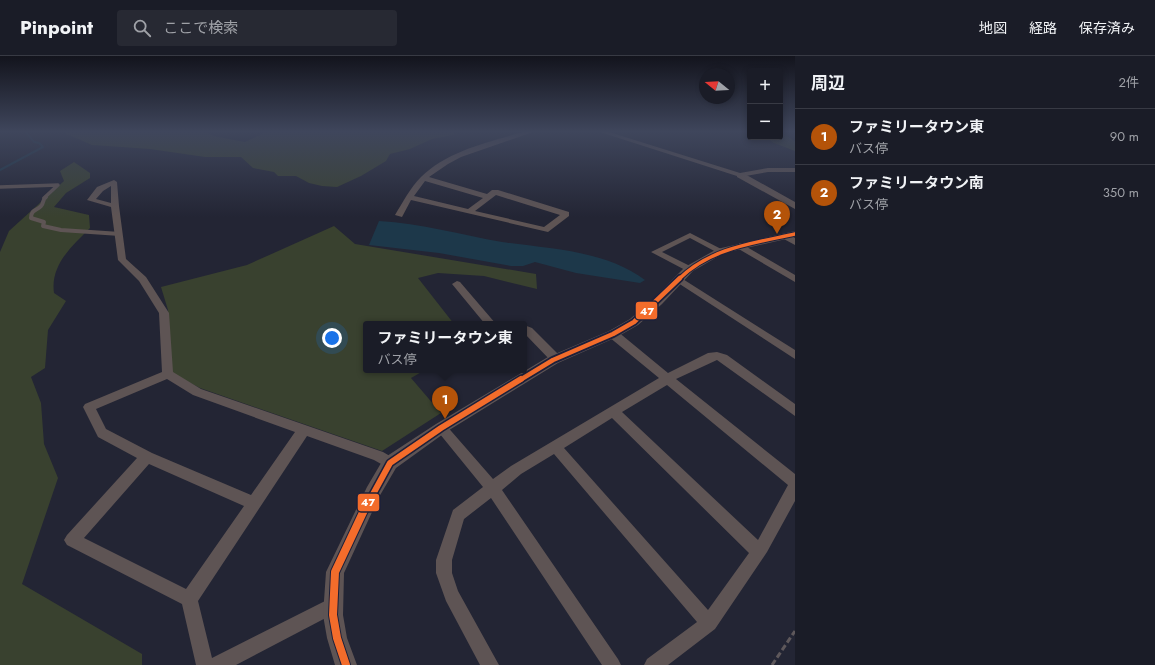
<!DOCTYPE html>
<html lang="ja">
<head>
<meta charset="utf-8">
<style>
  body { margin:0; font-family:Jost,"Noto Sans JP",sans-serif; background:#272933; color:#f1f3f6 }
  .controls { position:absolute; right:12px; top:12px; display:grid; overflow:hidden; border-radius:4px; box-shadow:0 2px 6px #0003 }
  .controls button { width:36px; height:36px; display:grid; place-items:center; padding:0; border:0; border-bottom:1px solid #383a44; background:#1a1c27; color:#f1f3f6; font:20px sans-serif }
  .compass { position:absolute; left:699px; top:12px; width:36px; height:36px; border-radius:50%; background:#1a1c27; box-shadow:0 2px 6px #0003; rotate:288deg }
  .you { position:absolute; left:332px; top:282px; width:14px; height:14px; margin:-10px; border:3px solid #fff; border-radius:50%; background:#1a73e8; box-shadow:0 0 0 6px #1a73e833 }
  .badge { display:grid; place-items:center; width:26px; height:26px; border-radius:50%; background:#b45309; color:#fff; font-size:13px; font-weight:700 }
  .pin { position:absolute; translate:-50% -33px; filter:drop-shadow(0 1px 2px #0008) }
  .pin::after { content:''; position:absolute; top:21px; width:14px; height:12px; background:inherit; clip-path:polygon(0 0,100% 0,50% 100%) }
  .popup { position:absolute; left:363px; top:265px; width:164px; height:52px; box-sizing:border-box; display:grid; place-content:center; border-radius:4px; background:#1a1c27; filter:drop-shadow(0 1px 3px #0005); font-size:13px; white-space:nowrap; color:#9fa1a7 }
  .popup b { font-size:15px; color:#f1f3f6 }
  .popup::after { content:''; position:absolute; left:50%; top:100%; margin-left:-8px; border:8px solid transparent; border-top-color:#1a1c27 }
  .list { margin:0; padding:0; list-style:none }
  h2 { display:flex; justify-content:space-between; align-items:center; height:52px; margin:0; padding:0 16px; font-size:17px }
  h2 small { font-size:13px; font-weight:400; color:#9fa1a7 }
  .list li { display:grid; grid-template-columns:26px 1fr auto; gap:12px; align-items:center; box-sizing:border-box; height:56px; padding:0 16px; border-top:1px solid #383a44 }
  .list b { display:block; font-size:15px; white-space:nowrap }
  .list p { margin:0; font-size:13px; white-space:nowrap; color:#9fa1a7 }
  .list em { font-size:13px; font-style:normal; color:#9fa1a7 }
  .icon { flex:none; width:22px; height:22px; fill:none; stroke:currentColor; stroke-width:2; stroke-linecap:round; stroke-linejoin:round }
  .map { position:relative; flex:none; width:795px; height:609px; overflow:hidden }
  header { display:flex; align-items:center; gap:24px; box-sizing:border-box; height:56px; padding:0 20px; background:#1a1c27; border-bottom:1px solid #383a44 }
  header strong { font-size:19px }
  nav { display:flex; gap:22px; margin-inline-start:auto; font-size:14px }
  .search { width:280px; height:36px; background:#272933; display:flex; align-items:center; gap:10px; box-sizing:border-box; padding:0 14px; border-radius:4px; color:#9fa1a7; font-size:15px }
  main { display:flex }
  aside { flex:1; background:#1a1c27 }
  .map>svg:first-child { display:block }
  .green { fill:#39412f }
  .water { fill:#1d384a }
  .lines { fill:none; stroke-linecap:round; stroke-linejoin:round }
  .stream { stroke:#1d384a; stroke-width:2 }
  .path { stroke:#5e585b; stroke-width:3; stroke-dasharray:6 3; stroke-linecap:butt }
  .service-far1 { stroke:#5e5454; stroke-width:3.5 }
  .service { stroke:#5e5454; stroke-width:4 }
  .minor { fill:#5e5454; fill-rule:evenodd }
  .tertiary { fill:#5e5454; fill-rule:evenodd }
  .bus-1-far3-casing { stroke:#1d203a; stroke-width:5.5 }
  .bus-1-far2-casing { stroke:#1d203a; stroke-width:8 }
  .bus-1-far1-casing { stroke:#1d203a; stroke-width:9 }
  .bus-1-casing { stroke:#1d203a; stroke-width:10 }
  .bus-1-far3 { stroke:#f36c2b; stroke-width:3.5 }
  .bus-1-far2 { stroke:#f36c2b; stroke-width:4.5 }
  .bus-1-far1 { stroke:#f36c2b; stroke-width:6 }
  .bus-1 { stroke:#f36c2b; stroke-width:8 }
  .line-badge { stroke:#1d203a; stroke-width:1.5 }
  .badge-label { font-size:11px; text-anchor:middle; font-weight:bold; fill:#fff }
</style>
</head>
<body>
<header>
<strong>Pinpoint</strong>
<div class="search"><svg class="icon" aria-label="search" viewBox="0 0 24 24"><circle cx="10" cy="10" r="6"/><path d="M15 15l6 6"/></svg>ここで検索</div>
<nav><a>地図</a><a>経路</a><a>保存済み</a></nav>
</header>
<main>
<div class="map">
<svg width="795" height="609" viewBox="0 0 795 609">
  <rect width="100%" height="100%" fill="#232534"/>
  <path class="green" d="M62 76H205L214 80 245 86 266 76H455L453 79 432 83 410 93 390 98 386 105 361 120 337 131 322 130 309 127 296 120H278L274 116 253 112 241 101H205L150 93 92 89Z
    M780 76 795 85V95L774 87 765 81H780Z
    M74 106 90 117V122L66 137 54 151 89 159 90 172C72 190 50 209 54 237L66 245 48 274 45 312 31 321 41 347 44 388 58 422 22 528 142 598V609H0V196L9 175 64 125 60 115Z
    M334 170 355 188 536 218 537 233 484 220 438 217 418 222 454 268H366V314H425L411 322 441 357 382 395 200 332 175 319 171 315 168 254 161 231 247 209Z"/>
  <path class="water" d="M379 165C421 167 461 179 502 186 549 193 605 194 645 224L640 227 576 217 535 206 523 210H511L439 197 369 189Z"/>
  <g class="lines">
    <path class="stream" d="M0 114 43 91 39 87 34 86 26 76"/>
    <path class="path" d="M772 609 795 575"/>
    <path class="service-far1" d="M0 131 58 129 44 142"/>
    <path class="service" d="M46 141C42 144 44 147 41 150 37 155 31 153 31 162L44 166 43 170 61 174 120 178"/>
    <path class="minor" d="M523 76H533L461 101 448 108 429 121 487 138 492 134H498L569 156V160L548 176 411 144 402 161 395 159C403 146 410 132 421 121 447 95 488 86 523 76ZM425 125 483 142 468 153 414 140ZM496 139 560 159 544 171 475 155Z
      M600 76H609L740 117 768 112H795V116H768L740 121Z
      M114 124 117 126 119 150 126 203 146 221 169 257 173 316 201 333 383 396 395 403 397 407 395 411 390 413 374 404 307 380 198 545 212 602 333 541 339 543 341 549 339 555 236 609H196L182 548 67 489 64 484 67 479 137 402 98 381 83 351 85 348 162 316 159 257 139 225 118 204 111 151 87 144 97 131ZM111 130V147L96 143 103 135ZM167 323 193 339 295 376 251 439 152 397 106 373 96 353ZM149 408 244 450 186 533 84 482Z
      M690 177 725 195 721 198 718 197 690 182 662 196 692 211 693 213 689 216 651 196Z
      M782 178H788L795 182V189L782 182Z
      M740 187 795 219V226L737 192 736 190Z
      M678 220 795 294V303L675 225V221Z
      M457 225 460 226 496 268H485L452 228Z
      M524 269 532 272 560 300 561 303 560 306H552L524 277Z
      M613 274 617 275 668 317 708 297 717 296 727 299 795 348V360L717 304 676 323 795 418V445L767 496 715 573 668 609H644L647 603 697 566 554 398 521 418 502 434 618 603 621 609H602L491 442 464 463 452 504V517L458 535 499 609H480L446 545 436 517V504L453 454 483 431 435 372 437 368 441 367 445 368 493 423 511 410 659 322 609 281 608 278ZM667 329 788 429 758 484 622 356ZM612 362 749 497 708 554 564 392Z"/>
    <path class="tertiary" d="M737 117H743L795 146V153L737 121Z
      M795 175V181L724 197 693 215 662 248 638 269 617 281 558 307 446 376 396 412 379 441 344 517 343 559 347 582 357 609H335L327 582 323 559 326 516 367 431 384 402 436 368 548 301 609 275 630 263 654 242 685 211 717 193Z"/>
    <g class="bus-1-far3-casing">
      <path id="bus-1-far3" d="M679 223C710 192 754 187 795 178"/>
    </g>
    <g class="bus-1-far2-casing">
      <path id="bus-1-far2" d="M520 324 553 304 613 278 634 266 680 222"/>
    </g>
    <g class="bus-1-far1-casing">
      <path id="bus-1-far1" d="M366 451 390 407 441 372 521 323"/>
    </g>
    <g class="bus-1-casing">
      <path id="bus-1" d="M346 609 337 582 333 559 335 516 366 450"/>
    </g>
    <use href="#bus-1-far3" class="bus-1-far3"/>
    <use href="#bus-1-far2" class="bus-1-far2"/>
    <use href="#bus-1-far1" class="bus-1-far1"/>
    <use href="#bus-1" class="bus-1"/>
  </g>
  <linearGradient id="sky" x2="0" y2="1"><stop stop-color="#13141d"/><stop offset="0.47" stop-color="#3f465c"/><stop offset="1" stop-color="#3f465c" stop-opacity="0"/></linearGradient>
  <rect width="795" height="161" fill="url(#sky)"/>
  <g class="line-badge">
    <rect x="635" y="245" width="23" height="19" rx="4" fill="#f36c2b"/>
    <rect x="357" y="437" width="23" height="19" rx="4" fill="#f36c2b"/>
  </g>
  <g class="badge-label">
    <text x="647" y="259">47</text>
    <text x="368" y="450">47</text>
  </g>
</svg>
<div class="controls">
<button>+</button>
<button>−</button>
</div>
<svg class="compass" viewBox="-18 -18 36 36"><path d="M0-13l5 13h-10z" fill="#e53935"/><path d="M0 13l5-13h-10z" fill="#9fa1a7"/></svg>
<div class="you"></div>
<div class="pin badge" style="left:445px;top:363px">1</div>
<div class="popup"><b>ファミリータウン東</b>バス停</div>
<div class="pin badge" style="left:777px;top:178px">2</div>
</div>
<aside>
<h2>周辺<small>2件</small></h2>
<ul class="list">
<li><span class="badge">1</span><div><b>ファミリータウン東</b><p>バス停</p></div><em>90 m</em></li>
<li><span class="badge">2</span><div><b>ファミリータウン南</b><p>バス停</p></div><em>350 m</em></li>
</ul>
</aside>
</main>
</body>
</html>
